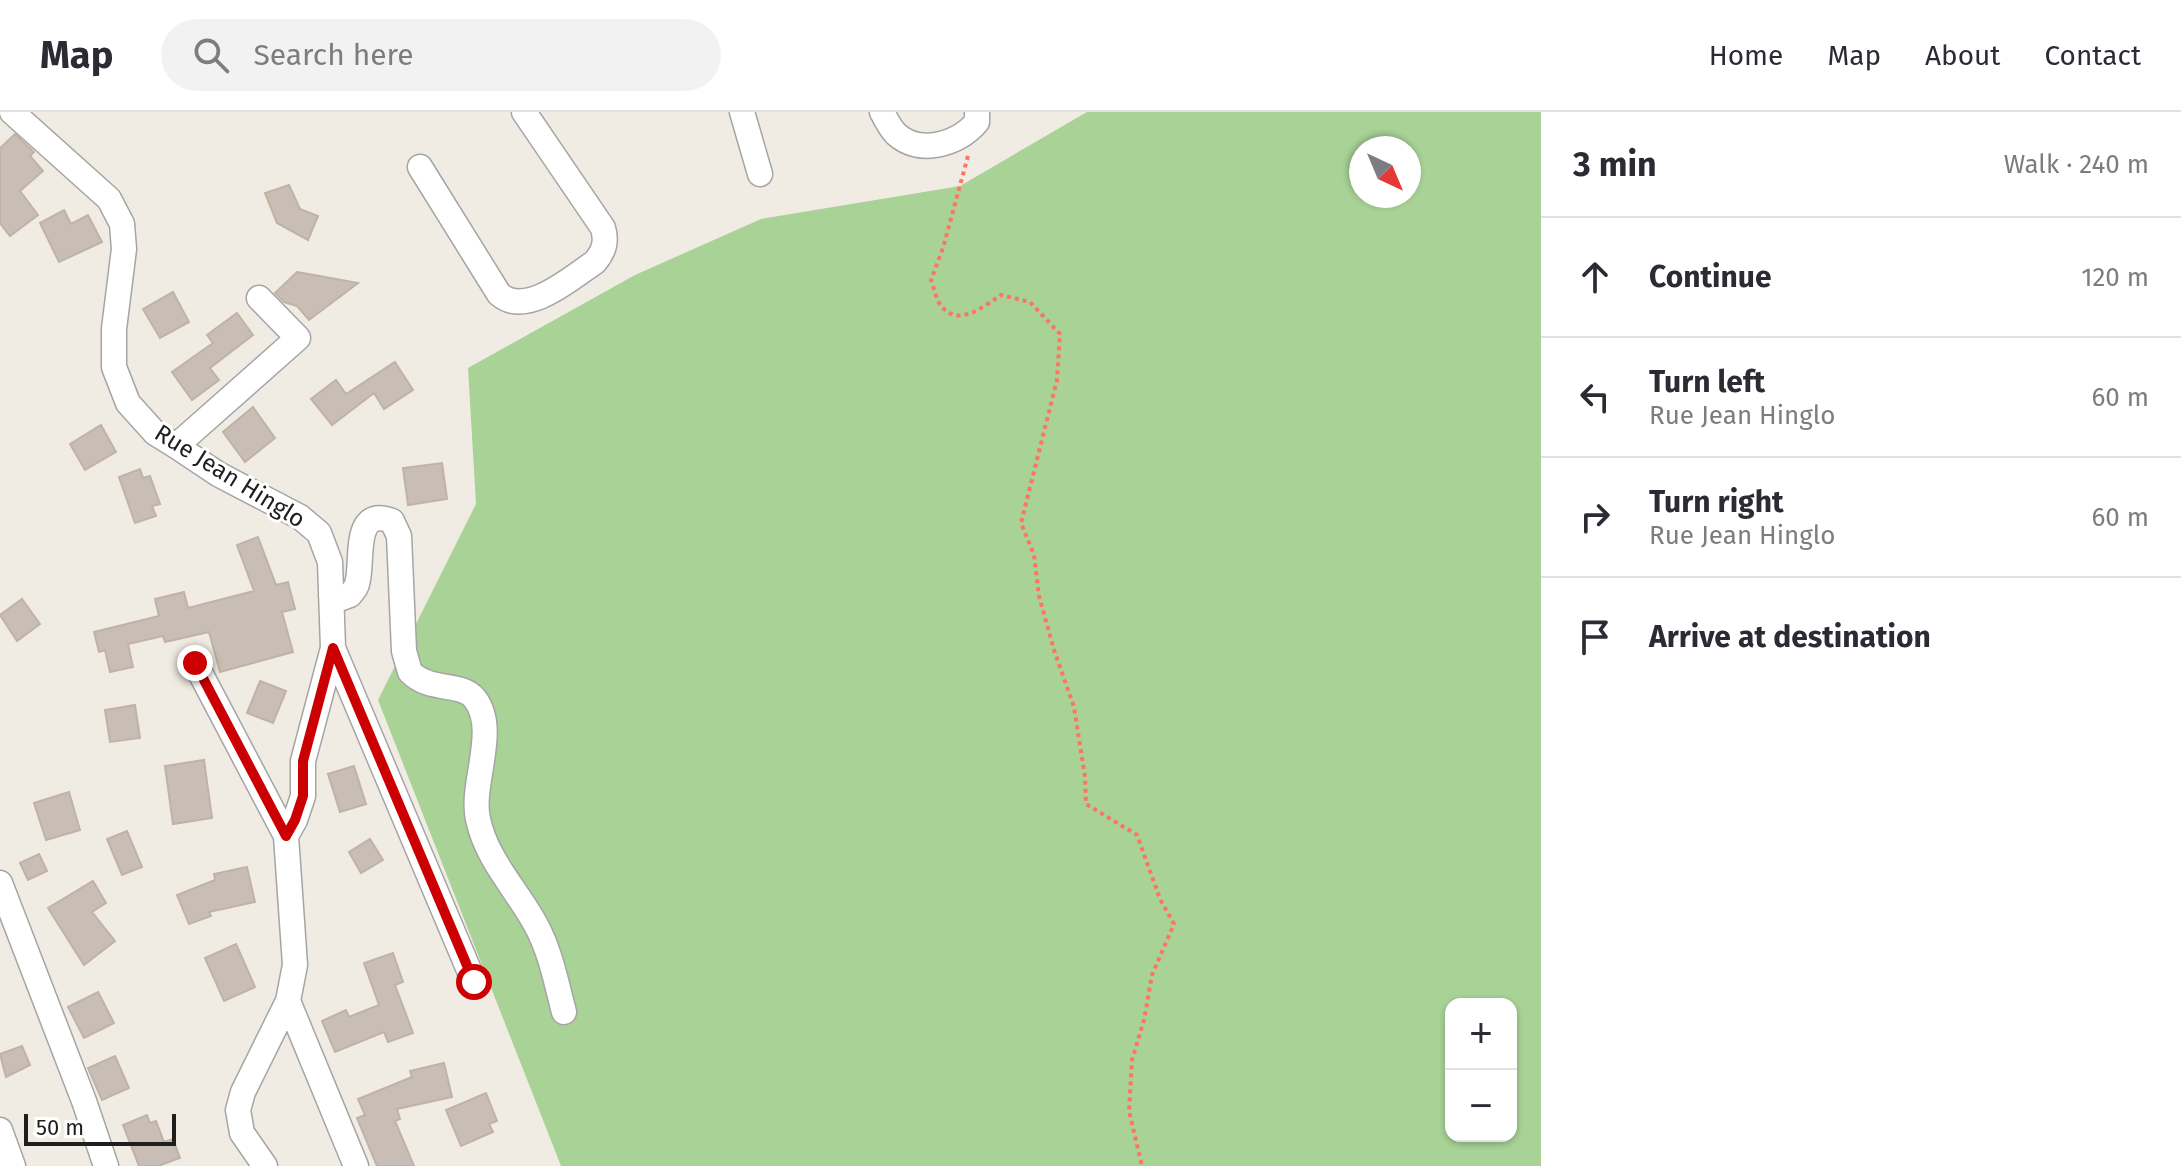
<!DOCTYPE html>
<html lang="en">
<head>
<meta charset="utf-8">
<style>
  body { margin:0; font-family:"Fira Sans",sans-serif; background:#f2f2f3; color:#2b2b33 }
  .controls { position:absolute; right:24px; bottom:24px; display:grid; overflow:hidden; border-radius:16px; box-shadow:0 2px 6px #0004 }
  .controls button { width:72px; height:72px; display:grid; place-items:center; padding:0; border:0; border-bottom:2px solid #e1e1e2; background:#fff; color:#2b2b33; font:40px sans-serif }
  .compass { position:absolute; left:1349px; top:24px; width:72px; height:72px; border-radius:50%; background:#fff; box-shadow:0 2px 6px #0004; rotate:136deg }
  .scale { position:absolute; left:24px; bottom:20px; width:152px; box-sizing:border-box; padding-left:8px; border:4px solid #1e1e1e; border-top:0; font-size:22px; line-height:28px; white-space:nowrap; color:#1e1e1e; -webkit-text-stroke:6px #fff; paint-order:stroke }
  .stop { position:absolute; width:24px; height:24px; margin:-18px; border:6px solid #cc0002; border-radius:50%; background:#fff }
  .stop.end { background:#cc0002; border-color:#fff; box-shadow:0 2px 8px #0008 }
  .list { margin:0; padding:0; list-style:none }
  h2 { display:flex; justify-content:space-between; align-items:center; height:104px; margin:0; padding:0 32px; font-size:34px }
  h2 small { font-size:26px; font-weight:400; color:#7c7c81 }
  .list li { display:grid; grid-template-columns:52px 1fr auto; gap:24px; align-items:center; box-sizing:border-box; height:120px; padding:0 32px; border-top:2px solid #e1e1e2 }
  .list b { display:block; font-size:30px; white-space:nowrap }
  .list p { margin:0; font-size:26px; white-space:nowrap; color:#7c7c81 }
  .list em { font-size:26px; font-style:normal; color:#7c7c81 }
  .icon { flex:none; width:44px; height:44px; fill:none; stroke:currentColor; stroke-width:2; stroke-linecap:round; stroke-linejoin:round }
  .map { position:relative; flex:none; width:1541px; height:1054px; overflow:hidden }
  header { display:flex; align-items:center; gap:48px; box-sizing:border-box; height:112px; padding:0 40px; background:#fff; border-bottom:2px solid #e1e1e2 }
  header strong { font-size:38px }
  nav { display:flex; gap:44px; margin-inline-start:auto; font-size:28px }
  .search { width:560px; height:72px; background:#f2f2f3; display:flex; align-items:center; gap:20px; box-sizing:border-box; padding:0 28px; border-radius:44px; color:#7c7c81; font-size:30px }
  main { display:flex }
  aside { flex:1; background:#fff }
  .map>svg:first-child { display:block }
  .forest { fill:#a8d296; fill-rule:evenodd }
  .building { fill:#c8beb6; stroke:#c2b2a5; stroke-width:2 }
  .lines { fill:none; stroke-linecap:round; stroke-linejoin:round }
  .minor-casing { stroke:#a5a5a5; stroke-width:27 }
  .path { stroke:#ff7365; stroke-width:4; stroke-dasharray:4 4; stroke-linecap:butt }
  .minor { stroke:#fff; stroke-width:24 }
  .route { stroke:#cc0002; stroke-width:10 }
  .labels { text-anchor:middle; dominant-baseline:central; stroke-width:6; stroke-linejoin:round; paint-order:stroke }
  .street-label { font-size:24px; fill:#1e1e1e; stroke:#fff }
</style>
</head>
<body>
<header>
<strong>Map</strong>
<div class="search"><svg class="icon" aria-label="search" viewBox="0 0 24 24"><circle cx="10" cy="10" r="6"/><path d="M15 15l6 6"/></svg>Search here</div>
<nav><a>Home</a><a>Map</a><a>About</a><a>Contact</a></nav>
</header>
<main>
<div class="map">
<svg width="1541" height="1054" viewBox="0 0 1541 1054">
  <rect width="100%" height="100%" fill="#f0ece3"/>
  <path class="forest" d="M1087 0H1541V1054H561L378 588 476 392 468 256 635 163 761 107 960 74ZM1361 36H1409V84H1361ZM1451 892H1511V1024H1451Z"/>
  <path class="building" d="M15 22 34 40 30 44 43 59 20 79 38 103 10 124 0 111V36Z
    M289 73 300 97 318 104 308 128 277 111 265 81Z
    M64 98 71 112 88 103 102 130 59 150 40 111Z
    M297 160 336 167 358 171 309 208 297 194 284 190 275 181Z
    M173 180 189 210 160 226 143 197Z
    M237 201 253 223 210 256 219 268 192 288 172 260 213 231 207 223Z
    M395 250 413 278 384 297 374 281 332 313 311 287 336 268 346 282Z
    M253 295 275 326 245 350 223 320Z
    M101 313 116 340 85 358 70 332Z
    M442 351 447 387 408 393 403 356Z
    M140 357 143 366 150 364 160 392 152 394 156 404 135 411 119 365Z
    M258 425 276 473 288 470 295 497 282 500 293 540 220 560 209 520 165 530 163 524 128 532 133 555 110 560 105 538 99 540 94 520 159 504 155 487 184 480 188 496 254 479 237 433Z
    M22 487 40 512 17 529 0 503Z
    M260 569 286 579 273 611 247 601Z
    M135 593 140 626 110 630 105 598Z
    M204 648 212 706 173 712 165 654Z
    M354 654 366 692 340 700 328 662Z
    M69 680 80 718 46 728 34 691Z
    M127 719 142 755 122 763 107 727Z
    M370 727 383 748 361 761 349 740Z
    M39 742 47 759 28 768 20 751Z
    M247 755 255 790 209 800 211 804 189 812 177 783 215 768 214 762Z
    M93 769 106 791 92 800 115 829 84 853 48 796Z
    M236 832 255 875 224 889 205 846Z
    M393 841 403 870 395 873 413 921 388 930 384 920 335 940 322 909 346 898 349 905 379 893 364 851Z
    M98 880 114 911 84 926 68 895Z
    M22 934 30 953 6 965 0 942Z
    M115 944 129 976 102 988 88 956Z
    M444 951 452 985 397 997 400 1007 395 1009 414 1054H377L357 1006 365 1003 358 987 412 965 410 959Z
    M486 981 497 1009 489 1012 493 1020 461 1034 446 998Z
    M147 1003 150 1011 156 1009 164 1030 173 1027 180 1046 158 1054H139L123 1013Z"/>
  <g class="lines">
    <g class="minor-casing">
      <path id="minor" d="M12 0 109 87 122 112 124 137 114 217V255L128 291 155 321 176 334 218 362 300 405 319 421 330 450 333 536 303 649V684L295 708 286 724 295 853 288 889 243 980 238 998 242 1021 265 1054
        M742 0 760 62
        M882 0C886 8 890 16 896 22 920 44 958 32 977 10V0
        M420 55 499 182C526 206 571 166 595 150 604 139 607 130 603 116L524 0
        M176 334 298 226 259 186
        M331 483 339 487 350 483C353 479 356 476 357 472 364 451 351 393 392 409L399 424 404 539 410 560C431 581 461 569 475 587 499 618 470 672 478 707 486 747 517 778 536 813 551 841 556 870 564 900
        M333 536 474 870
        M195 551 286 724
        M0 771 84 989 106 1054
        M288 889 356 1054
        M0 1018 13 1054"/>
    </g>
    <path class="path" d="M968 44 943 136 931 168C934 175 936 188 941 194 959 216 984 194 1001 183L1030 190 1060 222 1057 268 1021 411 1034 443 1039 484 1054 538 1074 595 1085 665 1086 692 1137 723 1160 787 1174 812 1152 863 1144 908 1132 948 1129 999 1142 1054"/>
    <use href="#minor" class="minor"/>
  </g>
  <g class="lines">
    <path class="route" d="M195 551 286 724 295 708 303 684V649L333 536 474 870"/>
  </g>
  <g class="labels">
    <g class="street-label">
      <text transform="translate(230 364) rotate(32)">Rue Jean Hinglo</text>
    </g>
  </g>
</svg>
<div class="controls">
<button>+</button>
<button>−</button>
</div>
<svg class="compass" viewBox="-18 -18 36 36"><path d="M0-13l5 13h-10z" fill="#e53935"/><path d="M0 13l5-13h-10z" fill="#7c7c81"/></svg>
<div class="scale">50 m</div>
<div class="stop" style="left:474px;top:870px"></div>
<div class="stop end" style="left:195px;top:551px"></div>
</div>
<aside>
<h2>3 min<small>Walk · 240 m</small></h2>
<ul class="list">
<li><svg class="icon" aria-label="ahead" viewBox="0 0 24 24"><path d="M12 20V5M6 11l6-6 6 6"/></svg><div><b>Continue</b></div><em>120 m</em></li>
<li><svg class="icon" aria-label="left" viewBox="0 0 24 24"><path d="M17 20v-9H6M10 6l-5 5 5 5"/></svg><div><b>Turn left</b><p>Rue Jean Hinglo</p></div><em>60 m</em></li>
<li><svg class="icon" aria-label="right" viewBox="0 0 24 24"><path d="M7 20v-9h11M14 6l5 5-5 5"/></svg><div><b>Turn right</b><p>Rue Jean Hinglo</p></div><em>60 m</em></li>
<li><svg class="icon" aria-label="arrive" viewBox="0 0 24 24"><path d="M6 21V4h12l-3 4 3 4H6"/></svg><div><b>Arrive at destination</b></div></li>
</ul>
</aside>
</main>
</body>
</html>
